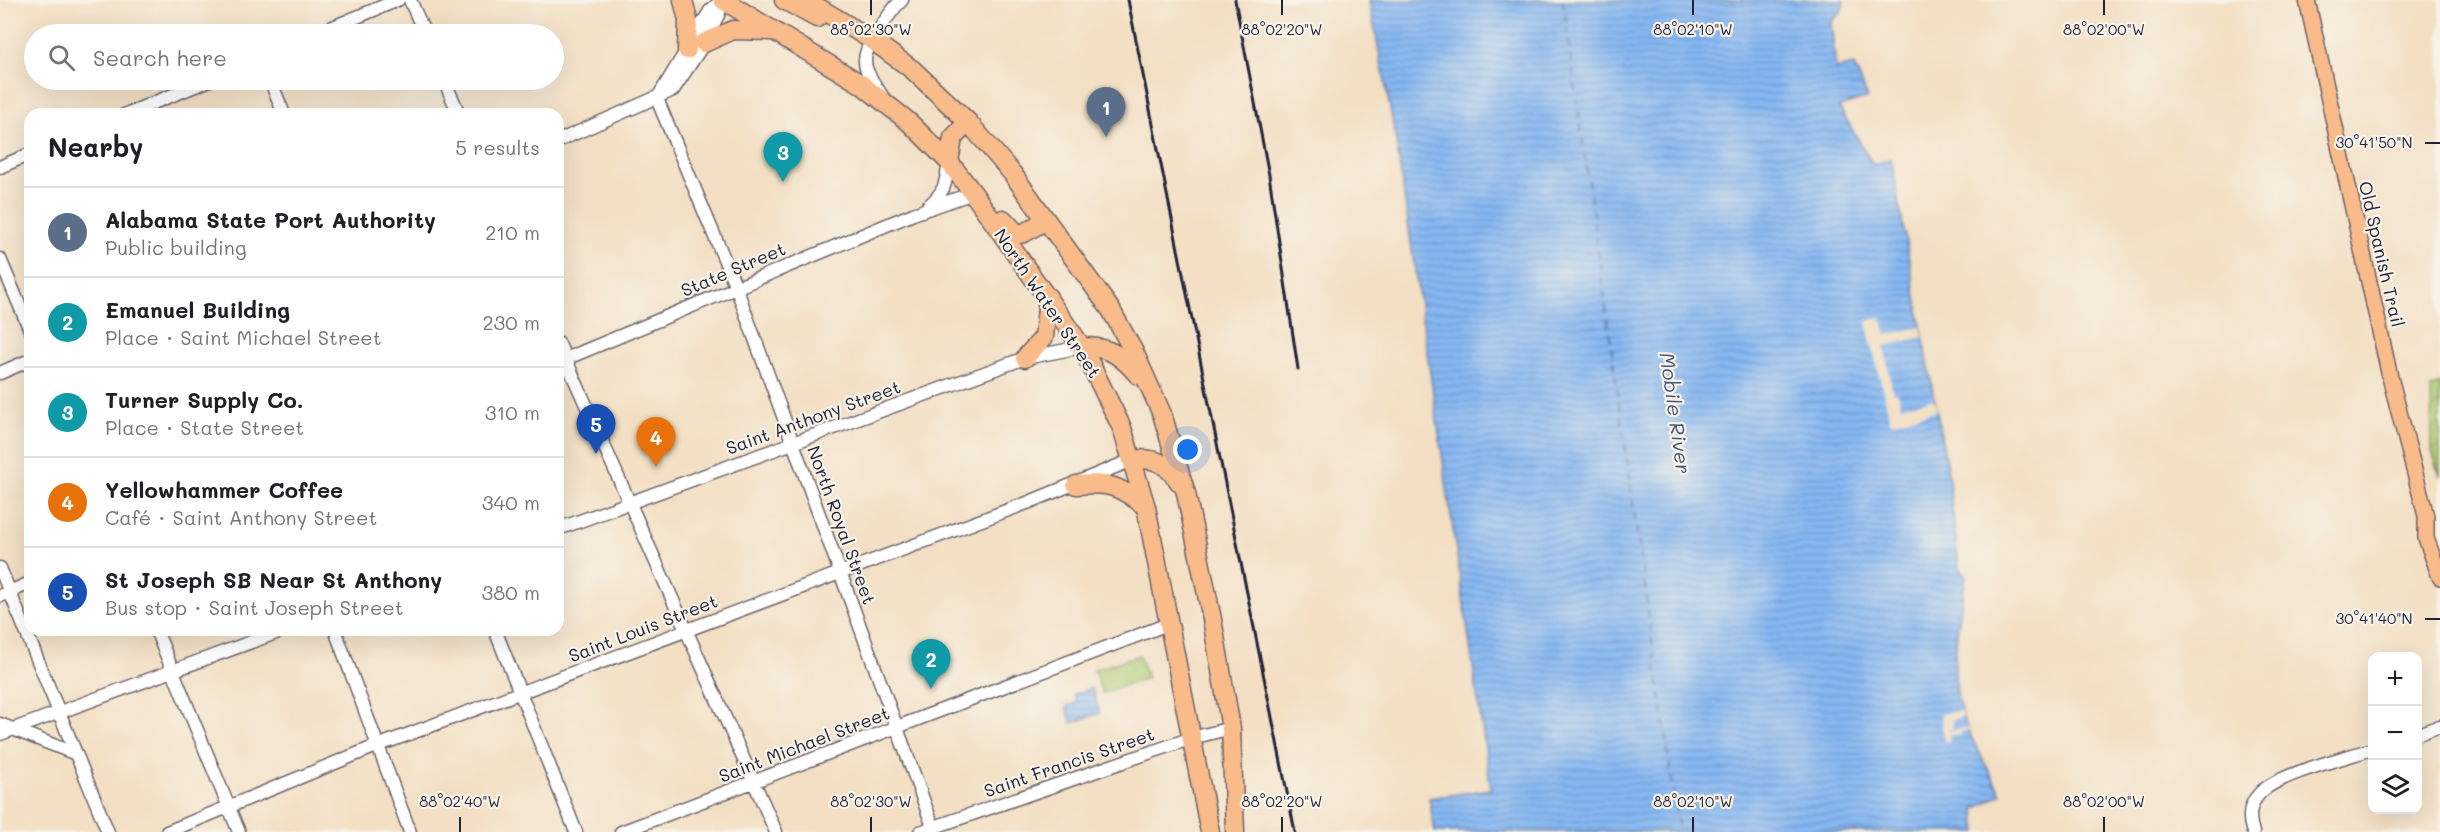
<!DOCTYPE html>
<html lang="en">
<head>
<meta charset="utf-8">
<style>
  body { margin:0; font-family:Mali,sans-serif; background:#f6f6f6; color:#202124 }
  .controls { position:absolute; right:18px; bottom:18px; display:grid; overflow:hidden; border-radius:12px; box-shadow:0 6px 24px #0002 }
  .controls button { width:54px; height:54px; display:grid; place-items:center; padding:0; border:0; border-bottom:2px solid #e0e0e0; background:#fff; color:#202124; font:30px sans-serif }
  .you { position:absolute; left:1188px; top:450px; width:21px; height:21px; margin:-15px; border:4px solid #fff; border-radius:50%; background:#1a73e8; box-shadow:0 0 0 9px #1a73e833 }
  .badge { display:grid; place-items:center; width:39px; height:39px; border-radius:50%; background:#ea580c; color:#fff; font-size:20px; font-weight:700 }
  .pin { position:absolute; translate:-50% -50px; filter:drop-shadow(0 2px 3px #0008) }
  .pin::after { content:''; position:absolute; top:32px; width:21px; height:18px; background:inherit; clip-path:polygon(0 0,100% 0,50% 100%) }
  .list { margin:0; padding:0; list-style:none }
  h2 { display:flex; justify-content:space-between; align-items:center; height:78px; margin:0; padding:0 24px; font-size:26px }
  h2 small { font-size:20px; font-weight:400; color:#757577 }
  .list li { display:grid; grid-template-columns:39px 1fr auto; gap:18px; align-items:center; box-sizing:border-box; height:90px; padding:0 24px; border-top:2px solid #e0e0e0 }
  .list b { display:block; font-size:22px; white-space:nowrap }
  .list p { margin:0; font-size:20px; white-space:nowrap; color:#757577 }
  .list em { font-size:20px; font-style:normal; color:#757577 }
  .icon { flex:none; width:33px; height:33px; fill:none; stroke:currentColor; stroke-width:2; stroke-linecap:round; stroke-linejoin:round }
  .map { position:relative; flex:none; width:2440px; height:832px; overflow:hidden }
  .search { position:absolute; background:#fff; box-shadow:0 6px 24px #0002; left:24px; top:24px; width:540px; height:66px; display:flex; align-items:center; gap:15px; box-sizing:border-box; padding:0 21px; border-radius:33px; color:#757577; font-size:22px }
  .panel { position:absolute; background:#fff; box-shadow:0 6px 24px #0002; left:24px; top:108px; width:540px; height:528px; border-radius:18px }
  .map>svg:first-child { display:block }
  .green { fill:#abc970; stroke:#667656; stroke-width:1.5 }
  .wetland { fill:url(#wetland-marsh); stroke:#667656; stroke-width:1.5 }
  .water { fill:url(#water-rules); stroke:#546d97; stroke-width:1.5 }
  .pier { fill:#f3dfc3 }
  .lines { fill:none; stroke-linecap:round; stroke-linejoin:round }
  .ferry { stroke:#45567b; stroke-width:1.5; stroke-dasharray:8 6; stroke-linecap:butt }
  .minor-casing { stroke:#6b646b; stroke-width:15 }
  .major-casing { stroke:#6b646b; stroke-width:18 }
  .highway-casing { stroke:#6b646b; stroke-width:21 }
  .minor { stroke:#fff; stroke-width:12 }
  .major { stroke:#fabb8b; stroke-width:15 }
  .highway { stroke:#fabb8b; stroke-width:18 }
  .rail { stroke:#22223b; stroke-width:3 }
  .ticks { fill:none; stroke:#22223b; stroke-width:2 }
  .labels { text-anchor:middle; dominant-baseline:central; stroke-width:4.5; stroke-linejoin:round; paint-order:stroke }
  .street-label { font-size:18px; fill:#22223b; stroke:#f7f3e8 }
  .water-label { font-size:20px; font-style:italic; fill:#45567b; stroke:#f7f3e8 }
  .ticks-label { font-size:15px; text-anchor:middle; fill:#22223b; stroke:#f7f3e8; stroke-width:4.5; stroke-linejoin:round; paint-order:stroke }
</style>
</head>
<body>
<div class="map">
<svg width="2440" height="832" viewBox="0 0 2440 832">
  <defs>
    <pattern id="wetland-marsh" width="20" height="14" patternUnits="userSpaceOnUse" patternTransform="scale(1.5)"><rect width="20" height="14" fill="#abc970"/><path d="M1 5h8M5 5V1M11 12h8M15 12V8" fill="none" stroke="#93ac62"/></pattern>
    <pattern id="water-rules" width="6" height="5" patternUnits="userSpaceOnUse" patternTransform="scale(1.5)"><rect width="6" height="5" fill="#86b8f3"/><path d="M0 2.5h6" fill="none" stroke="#6d95c6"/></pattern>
  </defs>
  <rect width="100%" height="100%" fill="#f7f3e8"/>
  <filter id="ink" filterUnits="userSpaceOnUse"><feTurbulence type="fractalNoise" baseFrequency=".0167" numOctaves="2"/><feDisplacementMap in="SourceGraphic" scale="12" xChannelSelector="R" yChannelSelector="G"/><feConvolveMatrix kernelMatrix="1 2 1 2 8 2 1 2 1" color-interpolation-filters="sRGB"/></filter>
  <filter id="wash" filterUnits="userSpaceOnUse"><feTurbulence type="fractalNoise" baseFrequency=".008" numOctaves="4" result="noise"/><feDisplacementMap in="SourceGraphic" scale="24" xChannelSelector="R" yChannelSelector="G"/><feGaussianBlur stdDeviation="1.35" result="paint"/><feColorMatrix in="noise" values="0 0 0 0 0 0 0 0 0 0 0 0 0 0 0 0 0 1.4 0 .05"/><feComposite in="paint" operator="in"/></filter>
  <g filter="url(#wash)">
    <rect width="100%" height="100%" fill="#f3dfc3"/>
    <path class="green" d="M1139 655 1147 678 1102 693 1094 670Z"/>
    <path class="wetland" d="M2440 384V476L2432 451 2431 388Z"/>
    <path class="water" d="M1369 0H1844L1842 11 1831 22 1836 69 1854 65 1868 98 1839 107 1873 165 1891 159 1948 473 1959 568 1966 574C1960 617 1948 664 1960 707 1968 737 1987 765 2001 794L1975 809 1977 832H1435L1429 798 1491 789 1395 134Z
      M1092 688 1100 713 1072 723 1066 706 1077 703 1074 694Z"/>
    <path class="pier" d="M1881 317 1886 335 1921 327 1923 337 1884 346 1893 393H1898L1901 406 1934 399 1937 410 1891 423 1866 321Z
      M1961 711 1963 717 1952 719 1953 728 1948 731 1968 728 1969 730 1961 732V735L1949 734 1950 741 1945 742 1940 714Z"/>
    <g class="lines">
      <path class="ferry" d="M1563 0 1679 832"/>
    </g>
  </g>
  <g filter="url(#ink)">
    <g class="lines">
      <g class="minor-casing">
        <path id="minor" d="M410 0 425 34
          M316 34 398 0
          M270 80 284 114
          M444 80 459 114
          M882 96C863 67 857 60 879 30 886 19 892 9 902 0
          M657 99 736 287 935 832
          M657 99 710 11 722 0
          M126 114 210 80
          M558 141 673 90 704 43 719 13 722 0
          M0 167 30 154
          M928 206C945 193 946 182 949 162
          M0 259 30 330
          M558 342 776 832
          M558 362 913 214 973 193
          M0 373 30 360
          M558 529 1025 358 1082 347
          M0 568 108 832
          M0 596 30 583
          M156 630 239 832
          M335 630 410 832
          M495 630 576 832
          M0 724 76 754
          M0 734 284 630
          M2418 734 2440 726
          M167 832 369 749 1027 503 1132 460
          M621 832 1168 624
          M920 832 1192 738 1231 728
          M2253 832C2248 818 2249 804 2260 793 2278 774 2345 758 2372 749"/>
      </g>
      <g class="major-casing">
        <path id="major" d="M2307 0 2390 377 2426 516V538L2440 577"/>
      </g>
      <g class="highway-casing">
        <path id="highway" d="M683 0 688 20 687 50
          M723 0 861 84 909 122 949 162 973 193 1082 347 1122 428 1146 507 1210 832
          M784 0 817 18
          M806 0 872 40 913 70 968 122 1012 173 1111 310 1134 352 1162 414 1186 493 1212 619 1231 728 1235 832
          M704 43 733 30 771 31
          M949 162 953 138 968 122
          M1003 219 1017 234 1024 233 1046 220
          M1082 347C1108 346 1121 355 1138 375
          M1025 358 1044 337 1048 297
          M1132 460C1156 457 1166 463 1180 483
          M1076 485C1109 482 1120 486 1146 507"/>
      </g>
      <use href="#minor" class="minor"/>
      <use href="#major" class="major"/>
      <use href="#highway" class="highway"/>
      <path class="rail" d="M1128 0 1295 832
        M1235 0 1269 175 1298 369"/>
    </g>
  </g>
  <path class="ticks" d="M871 0V15M1282 0V15M1693 0V15M2104 0V15M2425 143H2440M2425 619H2440M460 817V832M871 817V832M1282 817V832M1693 817V832M2104 817V832"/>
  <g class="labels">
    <g class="street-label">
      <text transform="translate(2382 254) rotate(77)">Old Spanish Trail</text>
      <text transform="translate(733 269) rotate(-23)">State Street</text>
      <text transform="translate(1048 303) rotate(56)">North Water Street</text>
      <text transform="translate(813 417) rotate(-20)">Saint Anthony Street</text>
      <text transform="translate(842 525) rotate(70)">North Royal Street</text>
      <text transform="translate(643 628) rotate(-21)">Saint Louis Street</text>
      <text transform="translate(804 744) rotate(-21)">Saint Michael Street</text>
      <text transform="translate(1069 762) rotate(-19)">Saint Francis Street</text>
    </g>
    <g class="water-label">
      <text transform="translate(1676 413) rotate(82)">Mobile River</text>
    </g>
  </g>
  <g class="ticks-label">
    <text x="871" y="35">88°02'30"W</text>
    <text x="1282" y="35">88°02'20"W</text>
    <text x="1693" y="35">88°02'10"W</text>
    <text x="2104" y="35">88°02'00"W</text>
    <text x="2374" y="148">30°41'50"N</text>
    <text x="2374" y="624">30°41'40"N</text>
    <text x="460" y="807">88°02'40"W</text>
    <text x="871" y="807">88°02'30"W</text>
    <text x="1282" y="807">88°02'20"W</text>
    <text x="1693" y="807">88°02'10"W</text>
    <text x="2104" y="807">88°02'00"W</text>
  </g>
</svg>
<div class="controls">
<button>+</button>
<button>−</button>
<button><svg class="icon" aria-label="layers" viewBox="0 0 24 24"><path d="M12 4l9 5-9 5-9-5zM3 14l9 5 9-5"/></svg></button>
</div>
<div class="you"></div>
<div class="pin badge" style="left:1106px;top:137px;background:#5c6f8a">1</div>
<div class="pin badge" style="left:931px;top:689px;background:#0f9aa8">2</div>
<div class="pin badge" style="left:783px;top:182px;background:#0f9aa8">3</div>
<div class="pin badge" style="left:656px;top:467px;background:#e8710a">4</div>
<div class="pin badge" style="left:596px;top:454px;background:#1a4fb4">5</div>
<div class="search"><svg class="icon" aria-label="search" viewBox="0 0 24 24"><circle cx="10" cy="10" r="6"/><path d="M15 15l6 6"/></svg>Search here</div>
<section class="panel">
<h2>Nearby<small>5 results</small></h2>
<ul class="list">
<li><span class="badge" style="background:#5c6f8a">1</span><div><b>Alabama State Port Authority</b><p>Public building</p></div><em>210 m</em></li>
<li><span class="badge" style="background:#0f9aa8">2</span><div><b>Emanuel Building</b><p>Place · Saint Michael Street</p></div><em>230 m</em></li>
<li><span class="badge" style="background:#0f9aa8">3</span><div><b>Turner Supply Co.</b><p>Place · State Street</p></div><em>310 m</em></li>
<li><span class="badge" style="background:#e8710a">4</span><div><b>Yellowhammer Coffee</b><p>Café · Saint Anthony Street</p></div><em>340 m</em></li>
<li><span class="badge" style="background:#1a4fb4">5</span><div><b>St Joseph SB Near St Anthony</b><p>Bus stop · Saint Joseph Street</p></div><em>380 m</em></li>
</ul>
</section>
</div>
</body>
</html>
